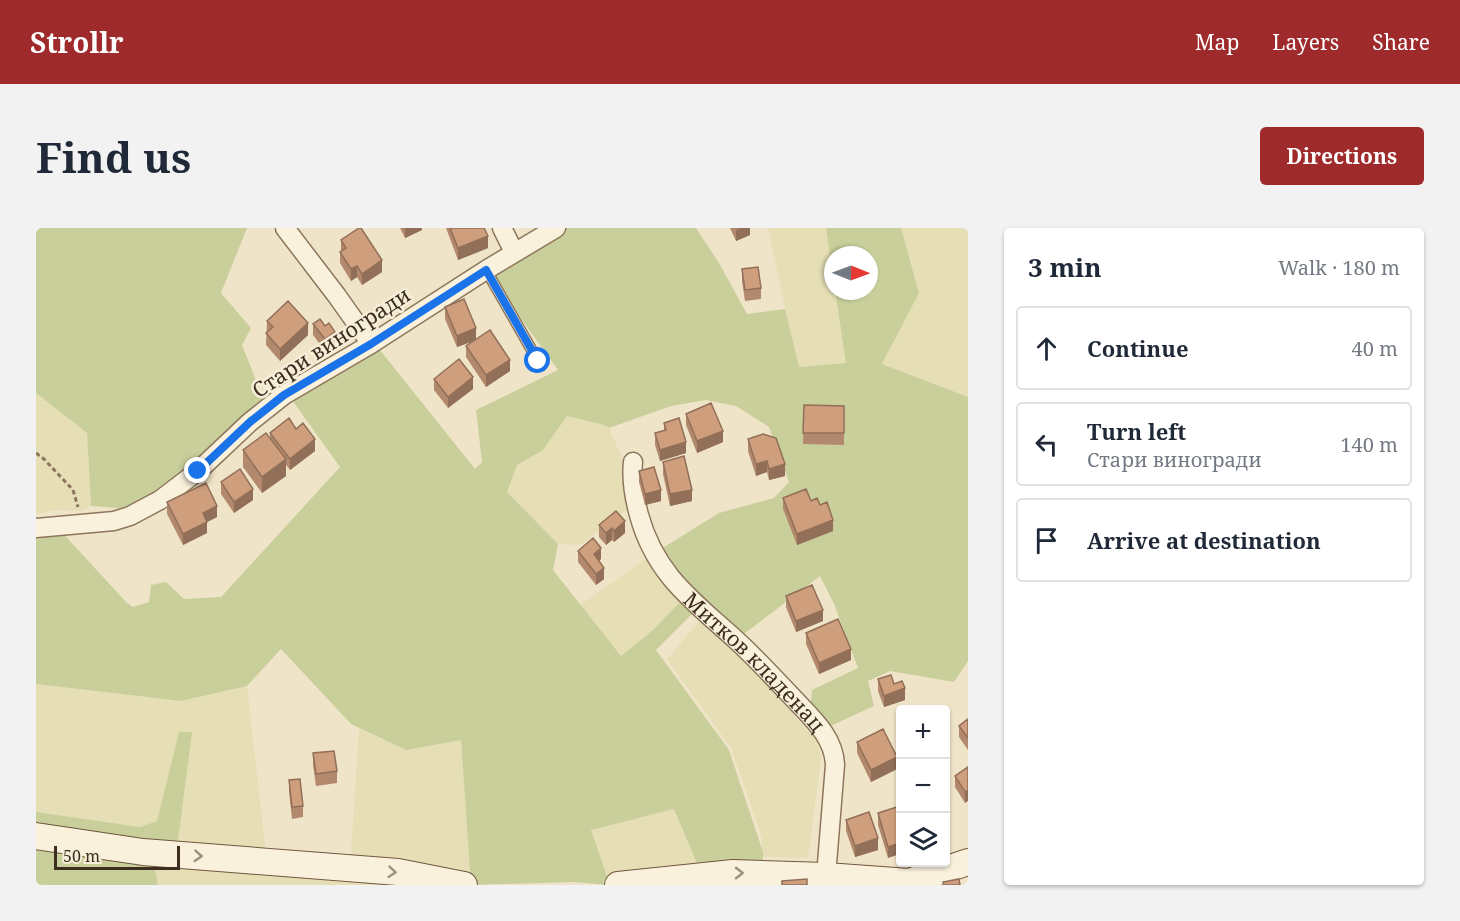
<!DOCTYPE html>
<html lang="en">
<head>
<meta charset="utf-8">
<style>
  body { margin:0; font-family:"Noto Serif",serif; background:#f2f2f3; color:#1f2937 }
  .controls { position:absolute; right:18px; bottom:18px; display:grid; overflow:hidden; border-radius:6px; box-shadow:0 2px 4px #0004 }
  .controls button { width:54px; height:54px; display:grid; place-items:center; padding:0; border:0; border-bottom:2px solid #e0e1e3; background:#fff; color:#1f2937; font:30px sans-serif }
  .compass { position:absolute; left:788px; top:18px; width:54px; height:54px; border-radius:50%; background:#fff; box-shadow:0 2px 4px #0004; rotate:91deg }
  .scale { position:absolute; left:18px; bottom:15px; width:126px; box-sizing:border-box; padding-left:6px; border:3px solid #3d2e20; border-top:0; font-size:16px; line-height:21px; white-space:nowrap; color:#3d2e20; -webkit-text-stroke:4px #f7eed8; paint-order:stroke }
  .stop { position:absolute; width:18px; height:18px; margin:-14px; border:4px solid #1a73e8; border-radius:50%; background:#fff }
  .stop.end { background:#1a73e8; border-color:#fff; box-shadow:0 2px 6px #0008 }
  .list { margin:0; padding:0; list-style:none }
  h2 { display:flex; justify-content:space-between; align-items:center; height:78px; margin:0; padding:0 24px; font-size:26px }
  h2 small { font-size:20px; font-weight:400; color:#747a83 }
  .list li { display:grid; grid-template-columns:39px 1fr auto; gap:18px; align-items:center; box-sizing:border-box; height:84px; margin:0 12px 12px; padding:0 12px; border:2px solid #e0e1e3; border-radius:6px }
  .list b { display:block; font-size:22px; white-space:nowrap }
  .list p { margin:0; font-size:20px; white-space:nowrap; color:#747a83 }
  .list em { font-size:20px; font-style:normal; color:#747a83 }
  .icon { flex:none; width:33px; height:33px; fill:none; stroke:currentColor; stroke-width:2; stroke-linecap:round; stroke-linejoin:round }
  .map { position:relative; flex:none; width:932px; height:657px; overflow:hidden; border-radius:6px }
  header { display:flex; align-items:center; gap:36px; box-sizing:border-box; height:84px; padding:0 30px; background:#9e2a2b; color:#fff }
  header strong { font-size:28px }
  nav { display:flex; gap:33px; margin-inline-start:auto; font-size:21px }
  .intro { display:flex; align-items:center; justify-content:space-between; box-sizing:border-box; height:144px; padding:0 36px }
  h1 { margin:0; font-size:42px }
  .button { padding:15px 27px; border-radius:6px; background:#9e2a2b; color:#fff; font-size:21px; font-weight:700 }
  main { display:flex; gap:36px; padding:0 36px }
  aside { flex:1; background:#fff; border-radius:6px; box-shadow:0 2px 4px #0004 }
  .map>svg:first-child { display:block }
  .farmland { fill:#e6deb5 }
  .green { fill:#c9cf9b; fill-rule:evenodd }
  .lines { fill:none; stroke-linecap:round; stroke-linejoin:round }
  .lane-casing { stroke:#8d765c; stroke-width:12 }
  .street-casing { stroke:#8d765c; stroke-width:21 }
  .secondary-casing { stroke:#6f573f; stroke-width:28 }
  .path { stroke:#8d765c; stroke-width:3; stroke-dasharray:4.5 3; stroke-linecap:butt }
  .lane { stroke:#faf1dc; stroke-width:9 }
  .street { stroke:#faf1dc; stroke-width:18 }
  .secondary { stroke:#faf1dc; stroke-width:26 }
  .wall { fill:#b2896c }
  .shaded-wall { fill:#916f58 }
  .building { fill:#cf9f7d; stroke:#916f58; stroke-width:1.5 }
  .oneway { stroke:#9c907e }
  .route { stroke:#1a73e8; stroke-width:8 }
  .labels { text-anchor:middle; dominant-baseline:central; stroke-width:5; stroke-linejoin:round; paint-order:stroke }
  .street-label { font-size:21px; fill:#3d2e20; stroke:#f7eed8 }
</style>
</head>
<body>
<header>
<strong>Strollr</strong>
<nav><a>Map</a><a>Layers</a><a>Share</a></nav>
</header>
<div class="intro"><h1>Find us</h1><a class="button">Directions</a></div>
<main>
<div class="map">
<svg width="932" height="657" viewBox="0 0 932 657">
  <rect width="100%" height="100%" fill="#f0e4c8"/>
  <path class="farmland" d="M732 0H790L797 47V63H799L810 135 762 139Z
    M865 0H932V169L846 136 883 65Z
    M0 165 51 205 55 278 45 283 20 282 0 286Z
    M531 188 568 197 573 200 595 250 596 278 544 317 522 316 471 264 481 236 507 222Z
    M617 326 651 367 616 403 585 428 544 377Z
    M666 390 696 419 781 513 785 531 772 630 726 629V610L695 520 631 431Z
    M0 456 145 473 211 458 231 634 314 640 323 500 370 522 425 512 435 657H122L118 636 143 505 122 593 104 599 0 584Z
    M639 581 666 647 574 657 554 602Z"/>
  <path class="green" d="M0 0H211L185 65 215 100 206 117 231 180 133 257 94 281 55 278 51 205 0 165Z
    M520 0H660L683 35 711 86 749 81 763 139 810 135 799 63H833V27H797V47L790 0H865L883 65 846 136 932 169V433L918 454 854 443 832 453 838 478 786 502 774 488 776 462 822 440 798 376 784 348 700 412 663 379 620 422 693 522 727 624V646L666 647 638 581 555 602 574 657 537 654 435 657 425 512 370 522 315 496 245 421 211 458 145 473 0 456V305L23 301 90 374 97 379 113 374 115 357 130 354 148 371 185 369 304 239 256 172 340 117 439 241 446 234 440 182 522 142 450 42ZM670 172 700 178 733 199 753 254 738 270 683 285 617 326 651 367 616 403 585 428 517 342 522 316 471 264 481 237 507 222 531 188 568 197 573 200 635 178Z
    M143 504H156L142 612 118 636 122 657H0V584L104 599 121 593Z"/>
  <g class="lines">
    <g class="lane-casing">
      <path id="lane" d="M450 42 502 133"/>
    </g>
    <g class="street-casing">
      <g id="street">
        <path d="M249 0 301 68 335 116"/>
        <path d="M466 0 478 24"/>
        <path id="s1" d="M597 234C595 252 598 269 603 287 619 346 656 372 699 411 720 430 740 452 760 473 778 492 798 510 799 537L790 648"/>
        <path d="M0 300 78 293 94 288 124 272 162 243 214 194 248 167 335 116 450 42 520 0"/>
      </g>
    </g>
    <g class="secondary-casing">
      <path id="secondary" d="M0 608 107 624 362 644 428 657
        M582 657 697 645 790 648 873 654 932 634"/>
    </g>
    <path class="path" d="M0 225 8 231 37 262 42 279"/>
    <use href="#lane" class="lane"/>
    <use href="#street" class="street"/>
    <use href="#secondary" class="secondary"/>
  </g>
  <path class="wall" d="M364 0H386V2L369 10Z
    M410 0H448L452 20 422 32Z
    M694 0H714V7L700 13Z
    M305 12 346 44 326 57 321 49 315 53 304 35V24L305 23Z
    M706 41 725 60V71L709 73 706 53Z
    M409 79 440 111 474 143 450 159 430 129V118L438 113 421 119 409 91Z
    M231 93 272 107 244 133 230 117Z
    M277 96 299 115 289 123 277 107Z
    M398 151 437 161 412 180 398 162Z
    M768 177 808 178V217L767 216Z
    M650 186 687 214 661 225 650 197Z
    M628 195 650 225 624 233 619 217V205L628 202Z
    M260 201 279 223 254 242 250 237V248L226 265 207 239V222L234 210V205Z
    M712 211 749 248 733 252 731 244 720 248 712 223Z
    M627 234 656 273 634 278 627 246Z
    M603 243 625 273 609 277 603 254Z
    M185 254 217 272 198 285 185 266Z
    M747 270 775 273 797 303 761 317 747 281Z
    M131 274 181 289 171 294V305L147 317 131 286Z
    M580 283 589 305 578 314 576 312 570 317 563 309V297Z
    M542 323 565 331 563 333 568 351 560 357 542 334Z
    M750 368 787 393 760 404 750 379Z
    M770 405 815 432 783 446 770 416Z
    M842 451 858 456 869 472 848 479 842 463Z
    M932 491V522L923 509V498Z
    M821 514 861 541 835 554 821 525Z
    M277 525 301 543V555L280 558 277 537Z
    M932 539 929 575 919 559V548Z
    M253 552 267 578V589L256 591 253 564Z
    M864 578 852 630 842 597V585Z
    M810 592 842 622 819 629 810 603Z"/>
  <path class="shaded-wall" d="M369 0H386V2L369 10Z
    M704 0H714V7L700 13V2Z
    M452 8V20L422 32V20Z
    M346 32V44L326 57V46Z
    M321 38V49L315 53V41Z
    M272 95V107L244 133V121Z
    M440 100V112L421 119V108Z
    M299 104V115L289 123V111Z
    M474 132V143L450 159V147Z
    M437 149V161L412 180V169Z
    M687 203V214L661 225V213Z
    M279 211V223L254 242V231Z
    M650 214V225L624 233V222Z
    M250 231V248L226 265V249Z
    M731 233V244L720 248V236Z
    M749 236V248L733 252V241Z
    M217 261V272L198 285V274Z
    M625 262V273L609 277V266Z
    M656 262V273L634 278V266Z
    M181 278V289L171 294V305L147 317V306L167 285Z
    M797 292V303L761 317V306Z
    M589 293V305L578 314V303Z
    M576 300V312L570 317V305Z
    M565 320V331L558 337V326Z
    M568 340V351L560 357V346Z
    M787 382V393L760 404V393Z
    M815 421V432L783 446V435Z
    M869 460V472L848 479V468Z
    M861 529V541L835 554V542Z
    M932 562V573L929 575V564Z
    M842 610V622L819 629V618Z
    M864 615V626L852 630V619Z"/>
  <path class="building" d="M323 0H325L346 32 326 46 321 38 315 41 304 24 310 20 305 12Z
    M414 0H448L452 8 422 20Z
    M722 39 725 60 709 62 706 41Z
    M428 71 440 100 421 108 409 79Z
    M252 73 272 95 244 121 230 105 237 99 231 93Z
    M284 91 289 98 293 95 299 104 289 111 277 96Z
    M454 102 474 132 450 147 430 118Z
    M423 131 437 149 412 169 398 151Z
    M675 175 687 203 661 213 650 186Z
    M768 177 808 178V205H767Z
    M253 190 260 201 267 195 279 211 254 231 234 205Z
    M643 190 650 214 624 222 619 205 630 202 628 195Z
    M230 205 250 231 226 249 207 222Z
    M727 206 740 210 749 236 733 241 731 233 720 236 712 211Z
    M648 228 656 262 634 266 627 234Z
    M618 239 625 262 609 266 603 243Z
    M204 241 217 261 198 274 185 254Z
    M170 255 181 278 167 285 171 294 147 306 131 274Z
    M770 261 775 273 781 270 784 277 791 274 797 292 761 306 747 270Z
    M580 283 589 293 578 303 576 300 570 305 563 297Z
    M557 310 565 320 558 326 568 340 560 346 542 323Z
    M776 357 787 382 760 393 750 368Z
    M802 391 815 421 783 435 770 405Z
    M855 447 858 456 866 453 869 460 848 468 842 451Z
    M932 491V510L923 498Z
    M847 501 861 529 835 542 821 514Z
    M298 523 301 543 280 546 277 525Z
    M932 539V562L929 564 919 548Z
    M264 551 267 578 256 579 253 552Z
    M864 578V615L852 619 842 585Z
    M833 584 842 610 819 618 810 592Z
    M771 651V657H746V653Z
    M923 651 924 657H908L907 654Z"/>
  <defs><path id="oneway-chevron" d="M-2-3.5L2.5 0L-2 3.5" fill="none" stroke-width="1.6" stroke-linecap="round" stroke-linejoin="round" transform="scale(1.5)"/></defs>
  <g class="oneway">
    <use href="#oneway-chevron" transform="translate(162 628) rotate(4)"/>
    <use href="#oneway-chevron" transform="translate(356 644) rotate(5)"/>
    <use href="#oneway-chevron" transform="translate(703 645)"/>
  </g>
  <g class="lines">
    <path class="route" d="M162 243 214 194 248 167 335 116 450 42 502 133"/>
  </g>
  <g class="labels">
    <g class="street-label">
      <text transform="translate(295 114) rotate(-33)">Стари виногради</text>
      <text stroke="none"><textPath href="#s1" startOffset="243">Митков кладенац</textPath></text>
    </g>
  </g>
</svg>
<div class="controls">
<button>+</button>
<button>−</button>
<button><svg class="icon" aria-label="layers" viewBox="0 0 24 24"><path d="M12 4l9 5-9 5-9-5zM3 14l9 5 9-5"/></svg></button>
</div>
<svg class="compass" viewBox="-18 -18 36 36"><path d="M0-13l5 13h-10z" fill="#e53935"/><path d="M0 13l5-13h-10z" fill="#747a83"/></svg>
<div class="scale">50 m</div>
<div class="stop" style="left:502px;top:133px"></div>
<div class="stop end" style="left:162px;top:243px"></div>
</div>
<aside>
<h2>3 min<small>Walk · 180 m</small></h2>
<ul class="list">
<li><svg class="icon" aria-label="ahead" viewBox="0 0 24 24"><path d="M12 20V5M6 11l6-6 6 6"/></svg><div><b>Continue</b></div><em>40 m</em></li>
<li><svg class="icon" aria-label="left" viewBox="0 0 24 24"><path d="M17 20v-9H6M10 6l-5 5 5 5"/></svg><div><b>Turn left</b><p>Стари виногради</p></div><em>140 m</em></li>
<li><svg class="icon" aria-label="arrive" viewBox="0 0 24 24"><path d="M6 21V4h12l-3 4 3 4H6"/></svg><div><b>Arrive at destination</b></div></li>
</ul>
</aside>
</main>
</body>
</html>
